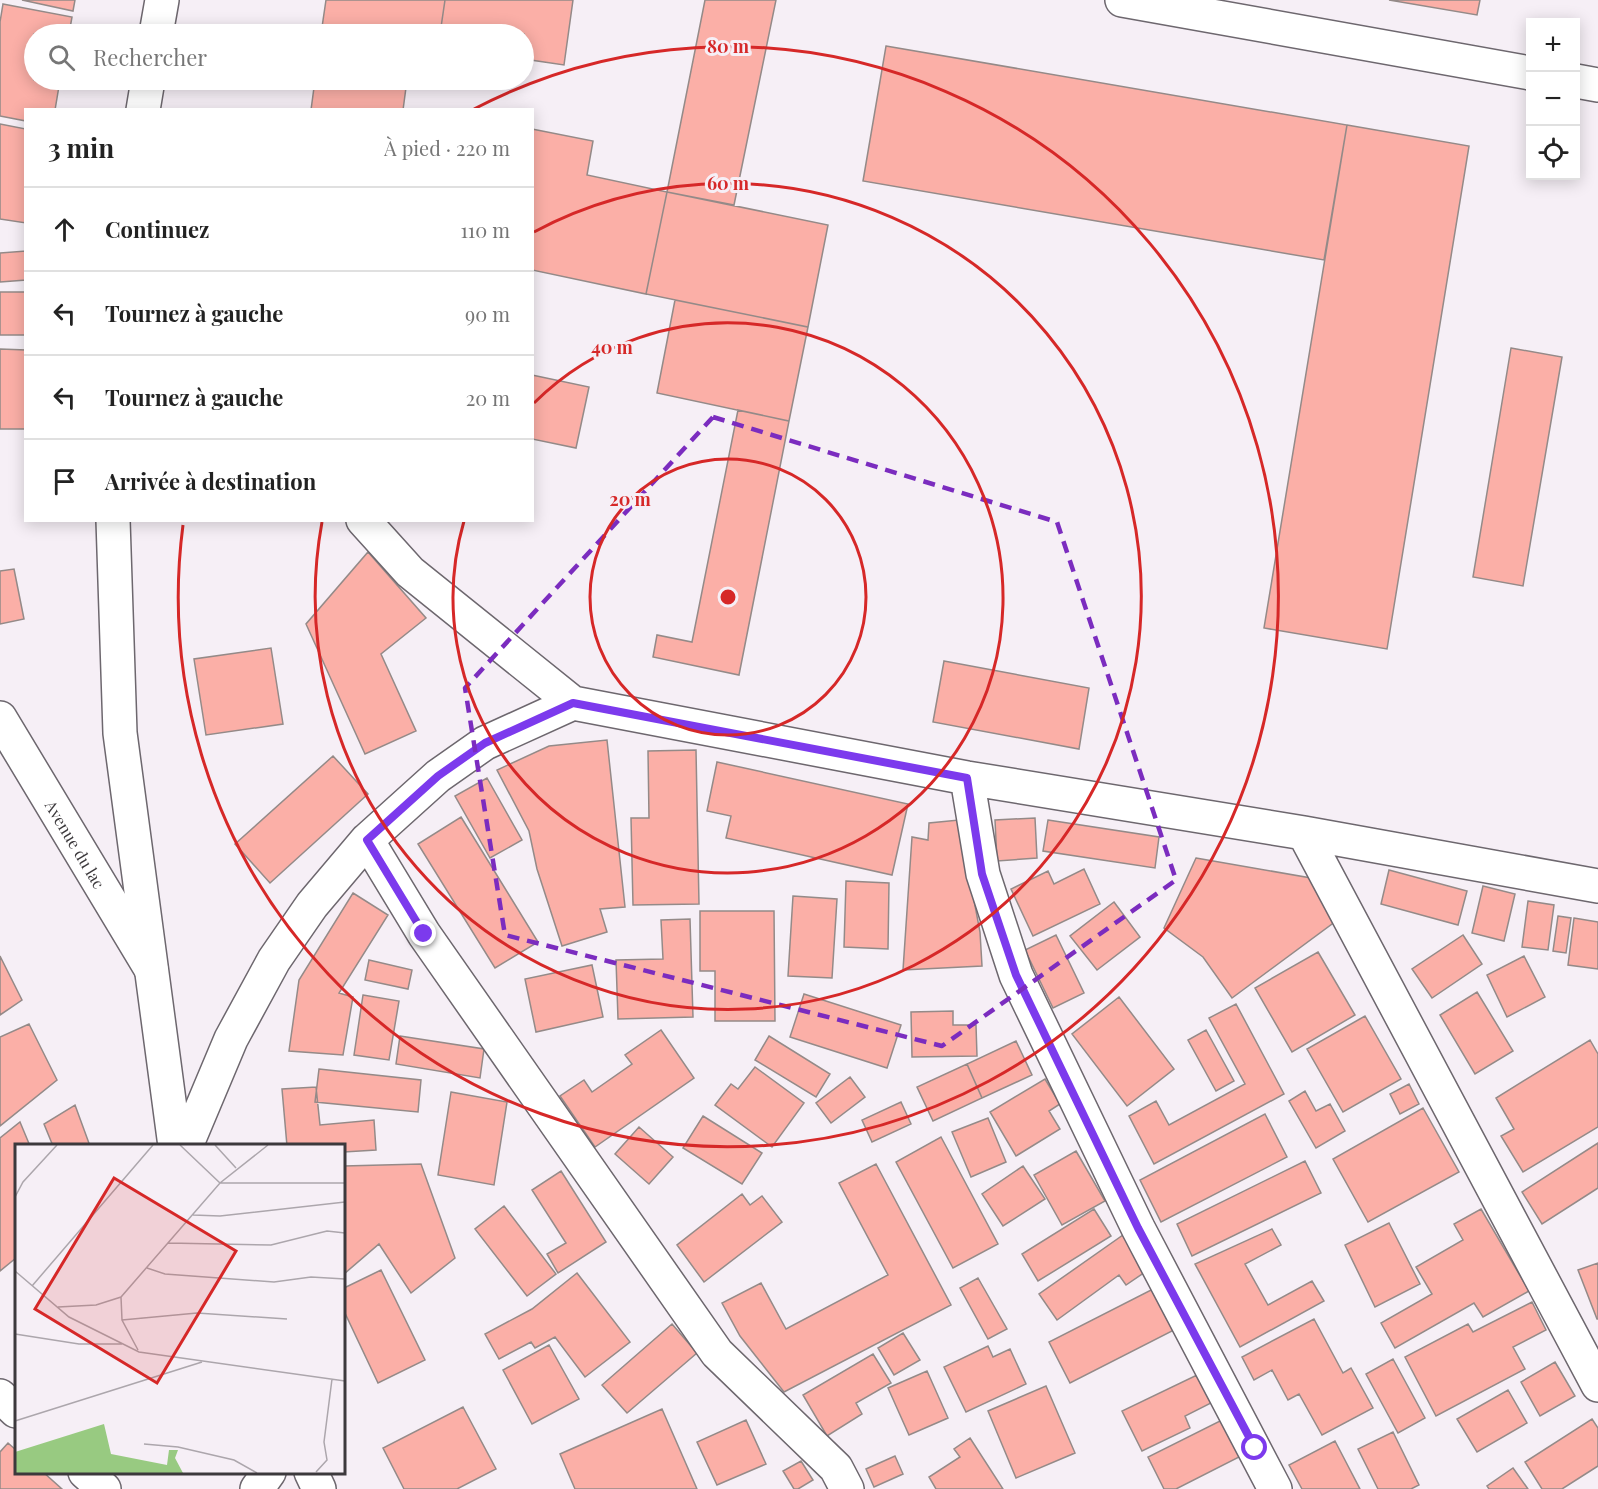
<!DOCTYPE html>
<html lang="fr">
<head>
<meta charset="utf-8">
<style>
  body { margin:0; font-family:"Playfair Display",serif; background:#f6f6f6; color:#222 }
  .controls { position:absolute; right:18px; top:18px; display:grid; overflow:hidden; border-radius:0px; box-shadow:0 3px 15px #0003 }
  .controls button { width:54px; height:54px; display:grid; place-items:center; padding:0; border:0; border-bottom:2px solid #e0e0e0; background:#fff; color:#222; font:30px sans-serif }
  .stop { position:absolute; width:18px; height:18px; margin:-14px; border:4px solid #7c3aed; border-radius:50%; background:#fff }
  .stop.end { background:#7c3aed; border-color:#fff; box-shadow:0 2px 6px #0008 }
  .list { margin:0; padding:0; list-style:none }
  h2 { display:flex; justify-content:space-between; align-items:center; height:78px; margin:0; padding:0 24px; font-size:26px }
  h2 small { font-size:20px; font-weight:400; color:#767676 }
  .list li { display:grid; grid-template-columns:39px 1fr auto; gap:18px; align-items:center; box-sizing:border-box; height:84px; padding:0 24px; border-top:2px solid #e0e0e0 }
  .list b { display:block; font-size:22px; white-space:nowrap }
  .list em { font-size:20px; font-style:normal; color:#767676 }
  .icon { flex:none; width:33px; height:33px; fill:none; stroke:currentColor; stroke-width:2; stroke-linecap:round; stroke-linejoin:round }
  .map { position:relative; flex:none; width:1598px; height:1489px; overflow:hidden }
  .search { position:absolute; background:#fff; box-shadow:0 3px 15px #0003; left:24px; top:24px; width:510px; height:66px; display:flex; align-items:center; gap:15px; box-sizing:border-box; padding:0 21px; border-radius:33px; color:#767676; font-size:22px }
  .panel { position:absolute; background:#fff; box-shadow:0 3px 15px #0003; left:24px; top:108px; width:510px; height:414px; border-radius:0px }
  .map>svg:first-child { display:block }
  .building { fill:#fbafa7; stroke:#948a88; stroke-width:1.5 }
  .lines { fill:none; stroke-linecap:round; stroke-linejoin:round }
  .minor-casing { stroke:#6d676e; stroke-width:36 }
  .major-casing { stroke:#6d676e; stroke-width:36 }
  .highway-casing { stroke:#6d676e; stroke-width:36 }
  .minor { stroke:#fff; stroke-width:33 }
  .major { stroke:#fff; stroke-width:33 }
  .highway { stroke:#fff; stroke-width:33 }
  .route { stroke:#7c3aed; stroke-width:8 }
  .marked { fill:none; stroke:#7b2cbf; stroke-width:4.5; stroke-dasharray:12 8; stroke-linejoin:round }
  .ring { fill:none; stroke:#d62828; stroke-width:3 }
  .labels { text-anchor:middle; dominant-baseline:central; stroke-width:6; stroke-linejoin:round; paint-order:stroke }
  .street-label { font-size:16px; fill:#3c393c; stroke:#f6eff6 }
  .inset-road { fill:none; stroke:#aca6ac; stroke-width:1.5 }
  .view { fill:#d62828; fill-opacity:0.15; stroke:#d62828; stroke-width:3 }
  .inset-edge { fill:none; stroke:#3c393c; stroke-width:3 }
  .centre { fill:#d62828; stroke:#f6eff6; stroke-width:3 }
  .ring-label { font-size:18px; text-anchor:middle; font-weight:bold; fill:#d62828; stroke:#f6eff6; stroke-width:6; stroke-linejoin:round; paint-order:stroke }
</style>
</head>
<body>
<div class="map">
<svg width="1598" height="1489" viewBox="0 0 1598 1489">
  <rect width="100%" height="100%" fill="#f6eff6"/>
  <path class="building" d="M22 0H75L73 11Z
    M326 0H445L440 34H321Z
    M445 0H573L564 65 524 59V34H440Z
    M705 0H776L734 205 667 192Z
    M1389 0H1480L1477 15Z
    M3 4 72 17 69 34H34V80H60L55 110H26V121L0 116V22Z
    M886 46 1347 125 1324 260 863 181Z
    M315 80H407L403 110H311Z
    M0 124 26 129V223L0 219Z
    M1347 125 1469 146 1387 649 1264 628Z
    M532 129 593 141 587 175 667 192 646 294 532 270Z
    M667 192 828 225 808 327 646 294Z
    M26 251V280L0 282V253Z
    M0 292H26V335H0Z
    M675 300 808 327 789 421 657 393Z
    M1511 348 1562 357 1523 586 1473 577Z
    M0 349 26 350V429H0Z
    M532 375 589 387 576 448 532 439Z
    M738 410 789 421 739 675 653 657 657 635 692 642Z
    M368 552 426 618 381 654 416 731 365 754 306 624Z
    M14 569 24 619 0 624V571Z
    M271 648 283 724 206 735 194 659Z
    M944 661 1089 688 1079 749 933 722Z
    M607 740 625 907 600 909 607 932 562 946 537 869 529 831 497 770 549 746Z
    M696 750 699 904 633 905 631 818H649L648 751Z
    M333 756 368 794 270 883 235 844Z
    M717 762 908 804 892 875 726 838 731 816 707 811Z
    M487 778 522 840 490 858 455 796Z
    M461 817 538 942 495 968 418 844Z
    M1035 818 1037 858 997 861 995 820Z
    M959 820 980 932 982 966 903 970 912 837 928 840 929 823Z
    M1048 820 1159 837 1155 868 1043 851Z
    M1196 858 1311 878 1336 921 1232 998 1203 957 1164 928Z
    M1084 869 1100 904 1033 936 1011 889 1048 871 1054 884Z
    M1389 870 1467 891 1458 925 1381 904Z
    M846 881 889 883 888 949 844 947Z
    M1483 886 1515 894 1504 941 1472 933Z
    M353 893 388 915 339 993 353 997 343 1055 289 1051 299 980Z
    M793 896 837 899 832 978 788 976Z
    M1528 901 1554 905 1548 950 1522 947Z
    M1114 902 1140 937 1097 970 1070 936Z
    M700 911H774L775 1021H715V971H700Z
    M1558 916 1571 918 1566 953 1553 951Z
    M1574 918 1598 922V969L1568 965Z
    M690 919 693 1017 618 1019 616 960 663 959 661 920Z
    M1056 935 1084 993 1053 1008 1025 950Z
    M1463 935 1482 964 1432 998 1412 969Z
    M1318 952 1355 1015 1292 1052 1255 988Z
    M0 956 22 1000 0 1015Z
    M1524 956 1545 997 1507 1017 1487 975Z
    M369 960 412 970 408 989 365 980Z
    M592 965 603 1017 536 1032 525 979Z
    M1477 992 1513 1051 1475 1074 1440 1015Z
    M804 994 901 1025 887 1068 790 1037Z
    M363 995 399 1001 389 1060 354 1055Z
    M1119 997 1174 1069 1127 1106 1072 1034Z
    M1236 1004 1284 1094 1154 1164 1129 1116 1156 1101 1169 1125 1245 1084 1209 1018Z
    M953 1011V1025H976L977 1056 912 1057 911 1012Z
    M1365 1016 1401 1079 1343 1112 1307 1049Z
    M29 1024 57 1080 0 1126V1037Z
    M661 1030 694 1078 595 1147 560 1096 584 1080 592 1092 632 1064 625 1055Z
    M1206 1030 1234 1081 1216 1091 1188 1040Z
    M400 1036 484 1049 480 1078 396 1064Z
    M769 1036 830 1074 816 1097 755 1060Z
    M1590 1040 1598 1054V1127L1523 1172 1501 1136 1514 1129 1496 1098Z
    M1016 1041 1032 1075 982 1098 967 1064Z
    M967 1064 982 1098 933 1121 917 1087Z
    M755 1067 804 1103 772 1147 715 1105 731 1084 738 1089Z
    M319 1069 421 1080 418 1112 315 1102Z
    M850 1077 865 1097 831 1123 816 1103Z
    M1045 1079 1060 1104 1049 1111 1060 1129 1016 1156 990 1112Z
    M1409 1084 1419 1104 1400 1114 1390 1094Z
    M316 1087 320 1125 374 1120 376 1150 344 1152V1146H287L282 1089Z
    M1305 1091 1316 1111 1330 1104 1345 1131 1316 1148 1289 1101Z
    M451 1092 507 1102 494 1185 438 1175Z
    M901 1102 911 1124 872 1142 862 1120Z
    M75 1105 90 1146H53L44 1124Z
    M1423 1108 1459 1172 1368 1222 1333 1159Z
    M1265 1114 1287 1157 1161 1222 1140 1180Z
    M703 1116 762 1153 742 1184 683 1148Z
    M988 1118 1006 1162 971 1177 952 1132Z
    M20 1122 30 1146H16V1258L0 1271V1138Z
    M639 1127 673 1157 649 1184 615 1154Z
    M941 1137 998 1244 953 1268 896 1162Z
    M1598 1143V1188L1542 1224 1522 1192Z
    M1076 1151 1105 1201 1062 1225 1034 1175Z
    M1305 1161 1321 1193 1192 1256 1177 1224Z
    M421 1164 455 1258 411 1293 379 1244 344 1274V1166Z
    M876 1164 951 1305 784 1392 740 1336 722 1303 761 1283 786 1329 888 1275 839 1183Z
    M1023 1166 1045 1199 1003 1226 982 1194Z
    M561 1171 606 1242 558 1273 547 1254 566 1243 532 1190Z
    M742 1194 750 1205 762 1196 782 1222 704 1282 677 1245Z
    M504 1206 556 1274 527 1296 475 1229Z
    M1094 1209 1111 1236 1038 1281 1022 1254Z
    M1481 1209 1529 1291 1483 1317 1474 1303 1395 1348 1381 1323 1432 1294 1416 1267 1463 1240 1454 1224Z
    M1389 1223 1420 1284 1375 1307 1345 1245Z
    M1272 1229 1281 1245 1245 1264 1268 1305 1312 1281 1324 1301 1240 1347 1195 1264Z
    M1123 1235 1148 1270 1126 1285 1119 1275 1057 1320 1039 1294Z
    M1598 1263V1319H1597L1578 1270Z
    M381 1270 425 1360 378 1383 344 1311V1288Z
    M577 1273 630 1342 585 1377 555 1337 535 1348 531 1342 499 1359 485 1334 532 1309Z
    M978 1278 1007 1329 988 1339 960 1288Z
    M1155 1288 1176 1329 1070 1383 1049 1342Z
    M1532 1302 1546 1330 1513 1347 1525 1369 1436 1416 1405 1357 1468 1324 1473 1332Z
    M1314 1319 1343 1373 1351 1368 1373 1408 1322 1435 1299 1394 1288 1400 1272 1370 1254 1380 1242 1357Z
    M672 1324 697 1353 627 1413 602 1385Z
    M903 1333 920 1360 894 1375 878 1348Z
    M549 1345 579 1399 532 1424 503 1370Z
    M988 1346 993 1357 1010 1349 1026 1384 966 1412 944 1367Z
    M873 1354 891 1383 856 1403 862 1414 827 1436 803 1395Z
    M1393 1359 1425 1418 1398 1433 1366 1374Z
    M1555 1362 1575 1396 1540 1416 1521 1382Z
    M927 1371 948 1418 909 1435 888 1388Z
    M1197 1375 1211 1403 1185 1416 1190 1428 1142 1451 1122 1411Z
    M1046 1386 1075 1453 1016 1478 988 1411Z
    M1508 1390 1527 1423 1477 1452 1457 1419Z
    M463 1407 496 1469 457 1489H404L383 1448Z
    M662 1409 697 1489H575L560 1454Z
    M1226 1418 1245 1454 1176 1489H1164L1148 1457Z
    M1592 1419 1598 1428V1466L1562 1489H1542L1525 1462Z
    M746 1420 766 1464 717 1485 697 1442Z
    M1393 1432 1419 1485 1411 1489H1378L1358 1449Z
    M970 1438 1003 1489H936L929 1477 960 1457 954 1449Z
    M1335 1441 1360 1489H1302L1289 1465Z
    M8 1443 16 1450V1472H43L62 1489H0V1452Z
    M895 1456 903 1474 874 1487 866 1469Z
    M801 1461 813 1480 798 1489H794L783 1471Z
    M1513 1468 1528 1489H1489L1487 1486Z"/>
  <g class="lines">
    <g class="minor-casing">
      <path id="minor" d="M1122 0 1530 73
        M1576 81 1598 85
        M363 520 410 572 573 703 967 778 1304 833 1598 886
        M967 778 983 874 1016 975 1138 1228 1275 1489
        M1304 833 1598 1385
        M367 840 424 934 717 1353 836 1468 847 1489
        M186 1146 231 1039 274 960 312 905 367 840 438 776 485 743 573 703
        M0 1396 16 1411
        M85 1472 104 1489"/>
    </g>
    <g class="major-casing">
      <g id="major">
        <path id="s1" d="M0 718 151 969"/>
        <path d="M257 1489 269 1472"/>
      </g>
    </g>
    <g class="highway-casing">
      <path id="highway" d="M156 34 162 0
        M143 110 148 80
        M113 520 120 733 175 1146
        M311 1472 319 1489"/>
    </g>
    <use href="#minor" class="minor"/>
    <use href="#major" class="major"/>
    <use href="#highway" class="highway"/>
  </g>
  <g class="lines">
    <path class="route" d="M424 934 367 840 438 776 485 743 573 703 967 778 982 874 1016 975 1138 1228 1255 1448"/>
  </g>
  <path class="marked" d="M713 417 1057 522 1176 880 942 1046 505 935 465 688Z"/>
  <g class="ring">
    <circle cx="728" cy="597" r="138"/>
    <path d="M534 403A275 275 0 1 1 464 521"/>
    <path d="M534 232A413 413 0 1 1 322 522"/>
    <path d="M474 109A550 550 0 1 1 183 525"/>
  </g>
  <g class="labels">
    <g class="street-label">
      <text stroke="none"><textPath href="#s1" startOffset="147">Avenue du lac</textPath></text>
    </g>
  </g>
  <g transform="translate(15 1144)">
    <rect width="330" height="330" fill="#f6eff6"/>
    <path d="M89 280 96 310 152 321 154 306H163L160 314 168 329H0V308Z" fill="#98ca81"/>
    <path class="inset-road" d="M165 1 205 39H330M200 1 221 24M0 53 8 38 42 1M178 71 205 72 330 58M153 99 256 101 312 87 330 89M132 124 150 130 259 138 296 133 330 135M0 127 54 173 124 208 330 237M17 142 138 1M106 153 107 176 123 206M43 163 81 161 106 153 205 39 253 1M107 176 182 169 272 175M0 190 64 200H107M0 277 187 218M129 300 163 303 219 316 242 329M301 328 312 316 309 298 317 235"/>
    <path class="view" d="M99 34 221 107 142 239 20 165Z"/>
    <rect width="330" height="330" class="inset-edge"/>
  </g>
  <circle cx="728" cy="597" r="9" class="centre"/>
  <g class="ring-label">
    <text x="728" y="53">80 m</text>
    <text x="728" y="190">60 m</text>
    <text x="612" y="354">40 m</text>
    <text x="630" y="506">20 m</text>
  </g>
</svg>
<div class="controls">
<button>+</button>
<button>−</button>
<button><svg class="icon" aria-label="locate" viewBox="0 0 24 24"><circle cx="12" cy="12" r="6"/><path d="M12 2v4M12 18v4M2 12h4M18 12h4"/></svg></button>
</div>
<div class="stop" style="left:1255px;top:1448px"></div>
<div class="stop end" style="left:424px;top:934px"></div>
<div class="search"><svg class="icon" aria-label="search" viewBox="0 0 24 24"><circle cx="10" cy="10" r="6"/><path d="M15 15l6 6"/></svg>Rechercher</div>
<section class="panel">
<h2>3 min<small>À pied · 220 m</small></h2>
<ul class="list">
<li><svg class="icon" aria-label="ahead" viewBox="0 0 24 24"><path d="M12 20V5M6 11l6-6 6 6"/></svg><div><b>Continuez</b></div><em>110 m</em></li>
<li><svg class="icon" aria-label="left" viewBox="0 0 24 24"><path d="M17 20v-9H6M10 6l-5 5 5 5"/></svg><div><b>Tournez à gauche</b></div><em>90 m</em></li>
<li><svg class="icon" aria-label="left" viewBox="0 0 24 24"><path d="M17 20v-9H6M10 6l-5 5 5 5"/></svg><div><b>Tournez à gauche</b></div><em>20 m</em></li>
<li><svg class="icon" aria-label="arrive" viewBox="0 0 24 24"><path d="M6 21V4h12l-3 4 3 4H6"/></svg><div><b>Arrivée à destination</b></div></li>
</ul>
</section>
</div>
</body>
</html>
